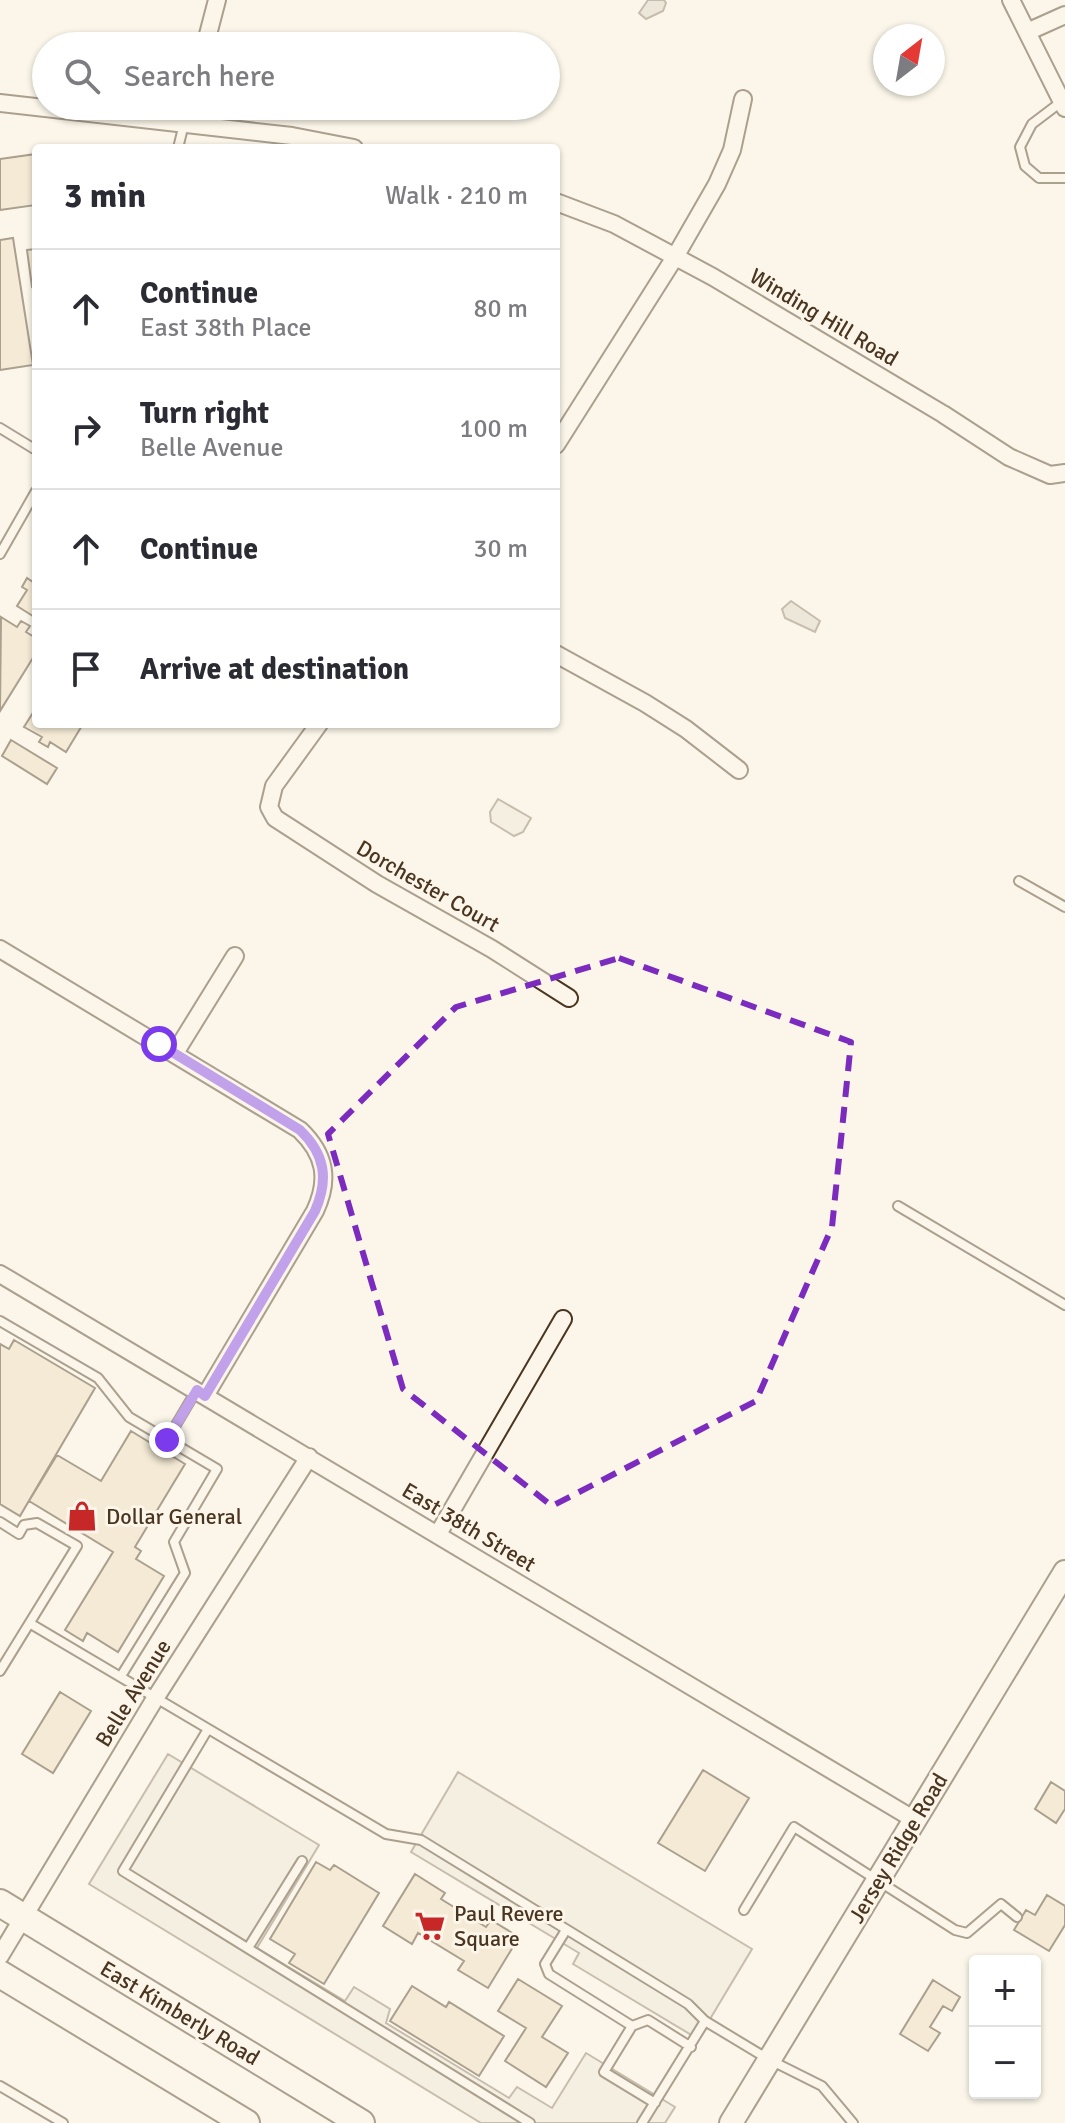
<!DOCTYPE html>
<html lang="en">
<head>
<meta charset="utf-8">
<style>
  body { margin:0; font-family:Signika,sans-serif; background:#f2f2f3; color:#2b2b33 }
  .controls { position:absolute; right:24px; bottom:24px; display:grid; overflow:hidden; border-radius:8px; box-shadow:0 2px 6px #0004 }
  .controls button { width:72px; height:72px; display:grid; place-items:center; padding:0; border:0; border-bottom:2px solid #e1e1e2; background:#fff; color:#2b2b33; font:40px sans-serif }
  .compass { position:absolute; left:873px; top:24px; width:72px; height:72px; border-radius:50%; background:#fff; box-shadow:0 2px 6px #0004; rotate:31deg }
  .stop { position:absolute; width:24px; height:24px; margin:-18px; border:6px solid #7c3aed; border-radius:50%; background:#fff }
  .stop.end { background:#7c3aed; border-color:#fff; box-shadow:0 2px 8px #0008 }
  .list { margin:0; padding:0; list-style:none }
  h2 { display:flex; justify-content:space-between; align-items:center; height:104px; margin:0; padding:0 32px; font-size:34px }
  h2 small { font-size:26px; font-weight:400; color:#7c7c81 }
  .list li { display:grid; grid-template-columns:52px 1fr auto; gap:24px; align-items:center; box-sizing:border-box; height:120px; padding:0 32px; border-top:2px solid #e1e1e2 }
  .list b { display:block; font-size:30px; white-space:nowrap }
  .list p { margin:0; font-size:26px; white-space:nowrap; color:#7c7c81 }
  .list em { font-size:26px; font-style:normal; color:#7c7c81 }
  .icon { flex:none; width:44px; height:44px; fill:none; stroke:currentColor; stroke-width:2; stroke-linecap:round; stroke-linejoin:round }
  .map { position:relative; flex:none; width:1065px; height:2123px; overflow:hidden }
  .search { position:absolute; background:#fff; box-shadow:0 2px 6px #0004; left:32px; top:32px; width:528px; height:88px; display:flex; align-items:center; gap:20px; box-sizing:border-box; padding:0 28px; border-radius:44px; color:#7c7c81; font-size:30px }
  .panel { position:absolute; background:#fff; box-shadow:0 2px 6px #0004; left:32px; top:144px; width:528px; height:584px; border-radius:8px }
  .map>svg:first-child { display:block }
  .green { fill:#ede6d9; stroke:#887966; stroke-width:2 }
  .parking { fill:#ede7d9; stroke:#887966; stroke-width:2 }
  .water { fill:#dcd4c6; stroke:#887966; stroke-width:2 }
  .building { fill:#ecdcbc; stroke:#4a3520; stroke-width:2 }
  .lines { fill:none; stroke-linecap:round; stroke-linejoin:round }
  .lane-casing { stroke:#4a3520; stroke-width:12 }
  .street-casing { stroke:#4a3520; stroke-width:20 }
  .secondary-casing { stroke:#4a3520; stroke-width:26 }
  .primary-casing { stroke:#4a3520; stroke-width:30 }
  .lane { stroke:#fbf6e9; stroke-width:8 }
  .street { stroke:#fbf6e9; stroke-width:16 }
  .secondary { stroke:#fbf6e9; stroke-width:22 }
  .primary { stroke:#fbf6e9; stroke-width:26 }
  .route { stroke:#7c3aed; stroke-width:10 }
  .marked { fill:none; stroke:#7b2cbf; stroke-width:6; stroke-dasharray:16 10; stroke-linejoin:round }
  .labels { text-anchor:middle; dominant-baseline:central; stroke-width:6; stroke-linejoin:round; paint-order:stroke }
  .street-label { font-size:22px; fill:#4a3520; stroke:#fbf6e9 }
  .poi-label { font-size:22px; fill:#4a3520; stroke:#fbf6e9; text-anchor:start }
</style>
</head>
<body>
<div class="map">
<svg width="1065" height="2123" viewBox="0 0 1065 2123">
  <rect width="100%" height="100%" fill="#fbf6e9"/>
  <path class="green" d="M498 799 531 818 523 832 514 836 491 822 490 812Z"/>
  <path class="parking" d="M168 1754 319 1845 257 1948 345 2001 354 1987 390 2009 386 2023 509 2098 517 2087 552 2108 586 2053 675 2107 665 2123H481L89 1884Z
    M458 1772 752 1949 698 2039 573 1964 579 1953 411 1852Z"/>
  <path class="water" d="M648 0H664L666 3 663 11 646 19 639 13Z
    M791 601 820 621 815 632 785 618 782 609Z"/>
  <path class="building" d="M36 154V205L0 210V159Z
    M13 238 33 365 0 370V240Z
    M36 249V286L32 287 27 250Z
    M36 576V618L17 606 27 590 22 587 27 578 33 582Z
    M1 617 17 627 21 621 30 626 26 632 36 638V653L0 711Z
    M36 708V724H83L66 752 50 742 48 747 39 742 42 737 24 727Z
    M11 740 57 768 47 784 2 756Z
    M14 1340 95 1388 20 1516 0 1504V1344L9 1349Z
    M131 1431 185 1464 135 1547 141 1551 136 1559 164 1576 118 1652 87 1633 83 1641 65 1630 113 1552 29 1501 57 1455 101 1481Z
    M60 1692 91 1711 53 1773 22 1754Z
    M703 1770 749 1798 705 1871 658 1843Z
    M1051 1782 1065 1791V1809L1056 1823 1035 1809Z
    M316 1862 330 1870 334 1865 379 1893 324 1984 289 1963 295 1954 270 1939Z
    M415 1874 445 1893 441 1899 486 1927 491 1920 519 1937 488 1988 458 1970 464 1961 418 1933 412 1944 383 1926Z
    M1047 1895 1065 1906V1925L1049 1951 1014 1930 1026 1910 1035 1915Z
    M518 1979 562 2006 542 2037 568 2053 546 2087 505 2061 526 2028 498 2011Z
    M933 1980 960 1997 952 2011 943 2006 930 2027 940 2033 928 2051 900 2034Z
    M412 1986 446 2007 449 2002 504 2036 479 2076 390 2021Z"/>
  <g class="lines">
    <g class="lane-casing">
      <path id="lane" d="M1061 102 1032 124 1020 147 1025 166 1039 178H1065
        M178 148 184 124
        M0 428 36 450
        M0 554 36 491
        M1019 881 1065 907
        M898 1206 1065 1305
        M0 1321 98 1378 129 1417 217 1469 174 1542 185 1573 121 1676
        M167 1440 196 1391
        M0 1522 19 1534 24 1525 37 1523 77 1546 0 1671
        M31 1624 386 1834 421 1840 688 2004 705 2021 768 2059 822 2086 853 2123
        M208 1729 123 1871 530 2123
        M744 1910 794 1827 955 1930 967 1933 1001 1904 1017 1917
        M566 1930 545 1964 549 1974 632 2026 604 2072 655 2103
        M248 1948 302 1861
        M632 2026 648 2020 691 2047
        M0 2086 63 2123
        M642 2123 705 2021"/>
    </g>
    <g class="street-casing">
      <path id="street" d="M1011 0 1065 108
        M1027 32 1065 15
        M205 46 217 0
        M0 103 292 136 354 148
        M184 124 189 106
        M556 202 614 224 713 277 943 414 1009 457 1050 475 1065 473
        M556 445 675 257 717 184 732 150 743 99
        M556 654 645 703 686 729 739 770
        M319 724 274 786 269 807 275 818 377 884 492 949 569 998
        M0 949 300 1130C325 1154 330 1179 315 1211L205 1396
        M175 1053 235 956
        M0 1274 915 1820
        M438 1534 563 1319
        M0 1956 156 1697 309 1457"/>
    </g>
    <g class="secondary-casing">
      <path id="secondary" d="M731 2123 1065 1572"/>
    </g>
    <g class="primary-casing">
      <path id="primary" d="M0 1903 361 2123
        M0 1974 246 2123"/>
    </g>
    <use href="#lane" class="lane"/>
    <use href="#street" class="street"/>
    <use href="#secondary" class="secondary"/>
    <use href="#primary" class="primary"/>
  </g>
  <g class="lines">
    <path class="route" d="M159 1044 300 1130C325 1154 329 1179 315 1211L205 1396 197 1390 167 1440"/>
  </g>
  <path d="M0 0H1065V2123H0ZM619 958 851 1042 832 1227 756 1401 552 1506 403 1389 328 1134 456 1007Z" fill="#fbf6e9" fill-opacity=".55" fill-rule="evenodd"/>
  <path class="marked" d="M619 958 851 1042 832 1227 756 1401 552 1506 403 1389 328 1134 456 1007Z"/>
  <defs>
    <g id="shop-bare" transform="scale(2.4)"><path d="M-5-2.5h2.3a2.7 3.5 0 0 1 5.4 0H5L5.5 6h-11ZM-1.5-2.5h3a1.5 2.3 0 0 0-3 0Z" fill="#c62828" stroke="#fbf6e9" stroke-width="2.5" paint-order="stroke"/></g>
    <g id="supermarket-bare" transform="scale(2.4)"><path d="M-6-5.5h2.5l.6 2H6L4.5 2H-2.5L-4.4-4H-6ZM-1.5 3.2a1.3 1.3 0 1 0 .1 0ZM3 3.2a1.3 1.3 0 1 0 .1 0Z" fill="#c62828" stroke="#fbf6e9" stroke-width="2.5" paint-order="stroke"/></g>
  </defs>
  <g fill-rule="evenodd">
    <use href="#shop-bare" x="82" y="1516"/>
    <use href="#supermarket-bare" x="430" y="1926"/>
  </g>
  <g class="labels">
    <g class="street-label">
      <text transform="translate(824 317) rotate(31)">Winding Hill Road</text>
      <text transform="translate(428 886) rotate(30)">Dorchester Court</text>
      <text transform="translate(469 1527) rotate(31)">East 38th Street</text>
      <text transform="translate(133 1693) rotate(-58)">Belle Avenue</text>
      <text transform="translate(898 1848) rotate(-59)">Jersey Ridge Road</text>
      <text transform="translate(180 2013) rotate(31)">East Kimberly Road</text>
    </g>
    <g class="poi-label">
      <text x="106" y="1516">Dollar General</text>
      <text x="454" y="1913">Paul Revere<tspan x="454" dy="25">Square</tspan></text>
    </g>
  </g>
</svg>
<div class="controls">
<button>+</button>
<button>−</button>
</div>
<svg class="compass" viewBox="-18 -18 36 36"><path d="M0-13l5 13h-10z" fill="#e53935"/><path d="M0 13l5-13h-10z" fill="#7c7c81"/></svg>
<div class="stop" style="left:159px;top:1044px"></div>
<div class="stop end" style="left:167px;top:1440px"></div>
<div class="search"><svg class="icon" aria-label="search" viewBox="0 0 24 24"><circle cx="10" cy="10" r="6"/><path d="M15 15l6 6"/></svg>Search here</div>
<section class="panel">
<h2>3 min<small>Walk · 210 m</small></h2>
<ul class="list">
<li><svg class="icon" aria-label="ahead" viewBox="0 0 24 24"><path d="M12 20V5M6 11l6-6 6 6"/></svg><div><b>Continue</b><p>East 38th Place</p></div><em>80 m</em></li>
<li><svg class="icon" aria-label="right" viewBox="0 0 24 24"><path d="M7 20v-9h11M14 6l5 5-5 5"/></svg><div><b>Turn right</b><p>Belle Avenue</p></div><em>100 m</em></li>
<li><svg class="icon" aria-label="ahead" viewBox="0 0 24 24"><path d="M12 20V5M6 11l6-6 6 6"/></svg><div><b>Continue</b></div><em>30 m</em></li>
<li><svg class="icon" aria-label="arrive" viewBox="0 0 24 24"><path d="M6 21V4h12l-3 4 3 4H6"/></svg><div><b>Arrive at destination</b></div></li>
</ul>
</section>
</div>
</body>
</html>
